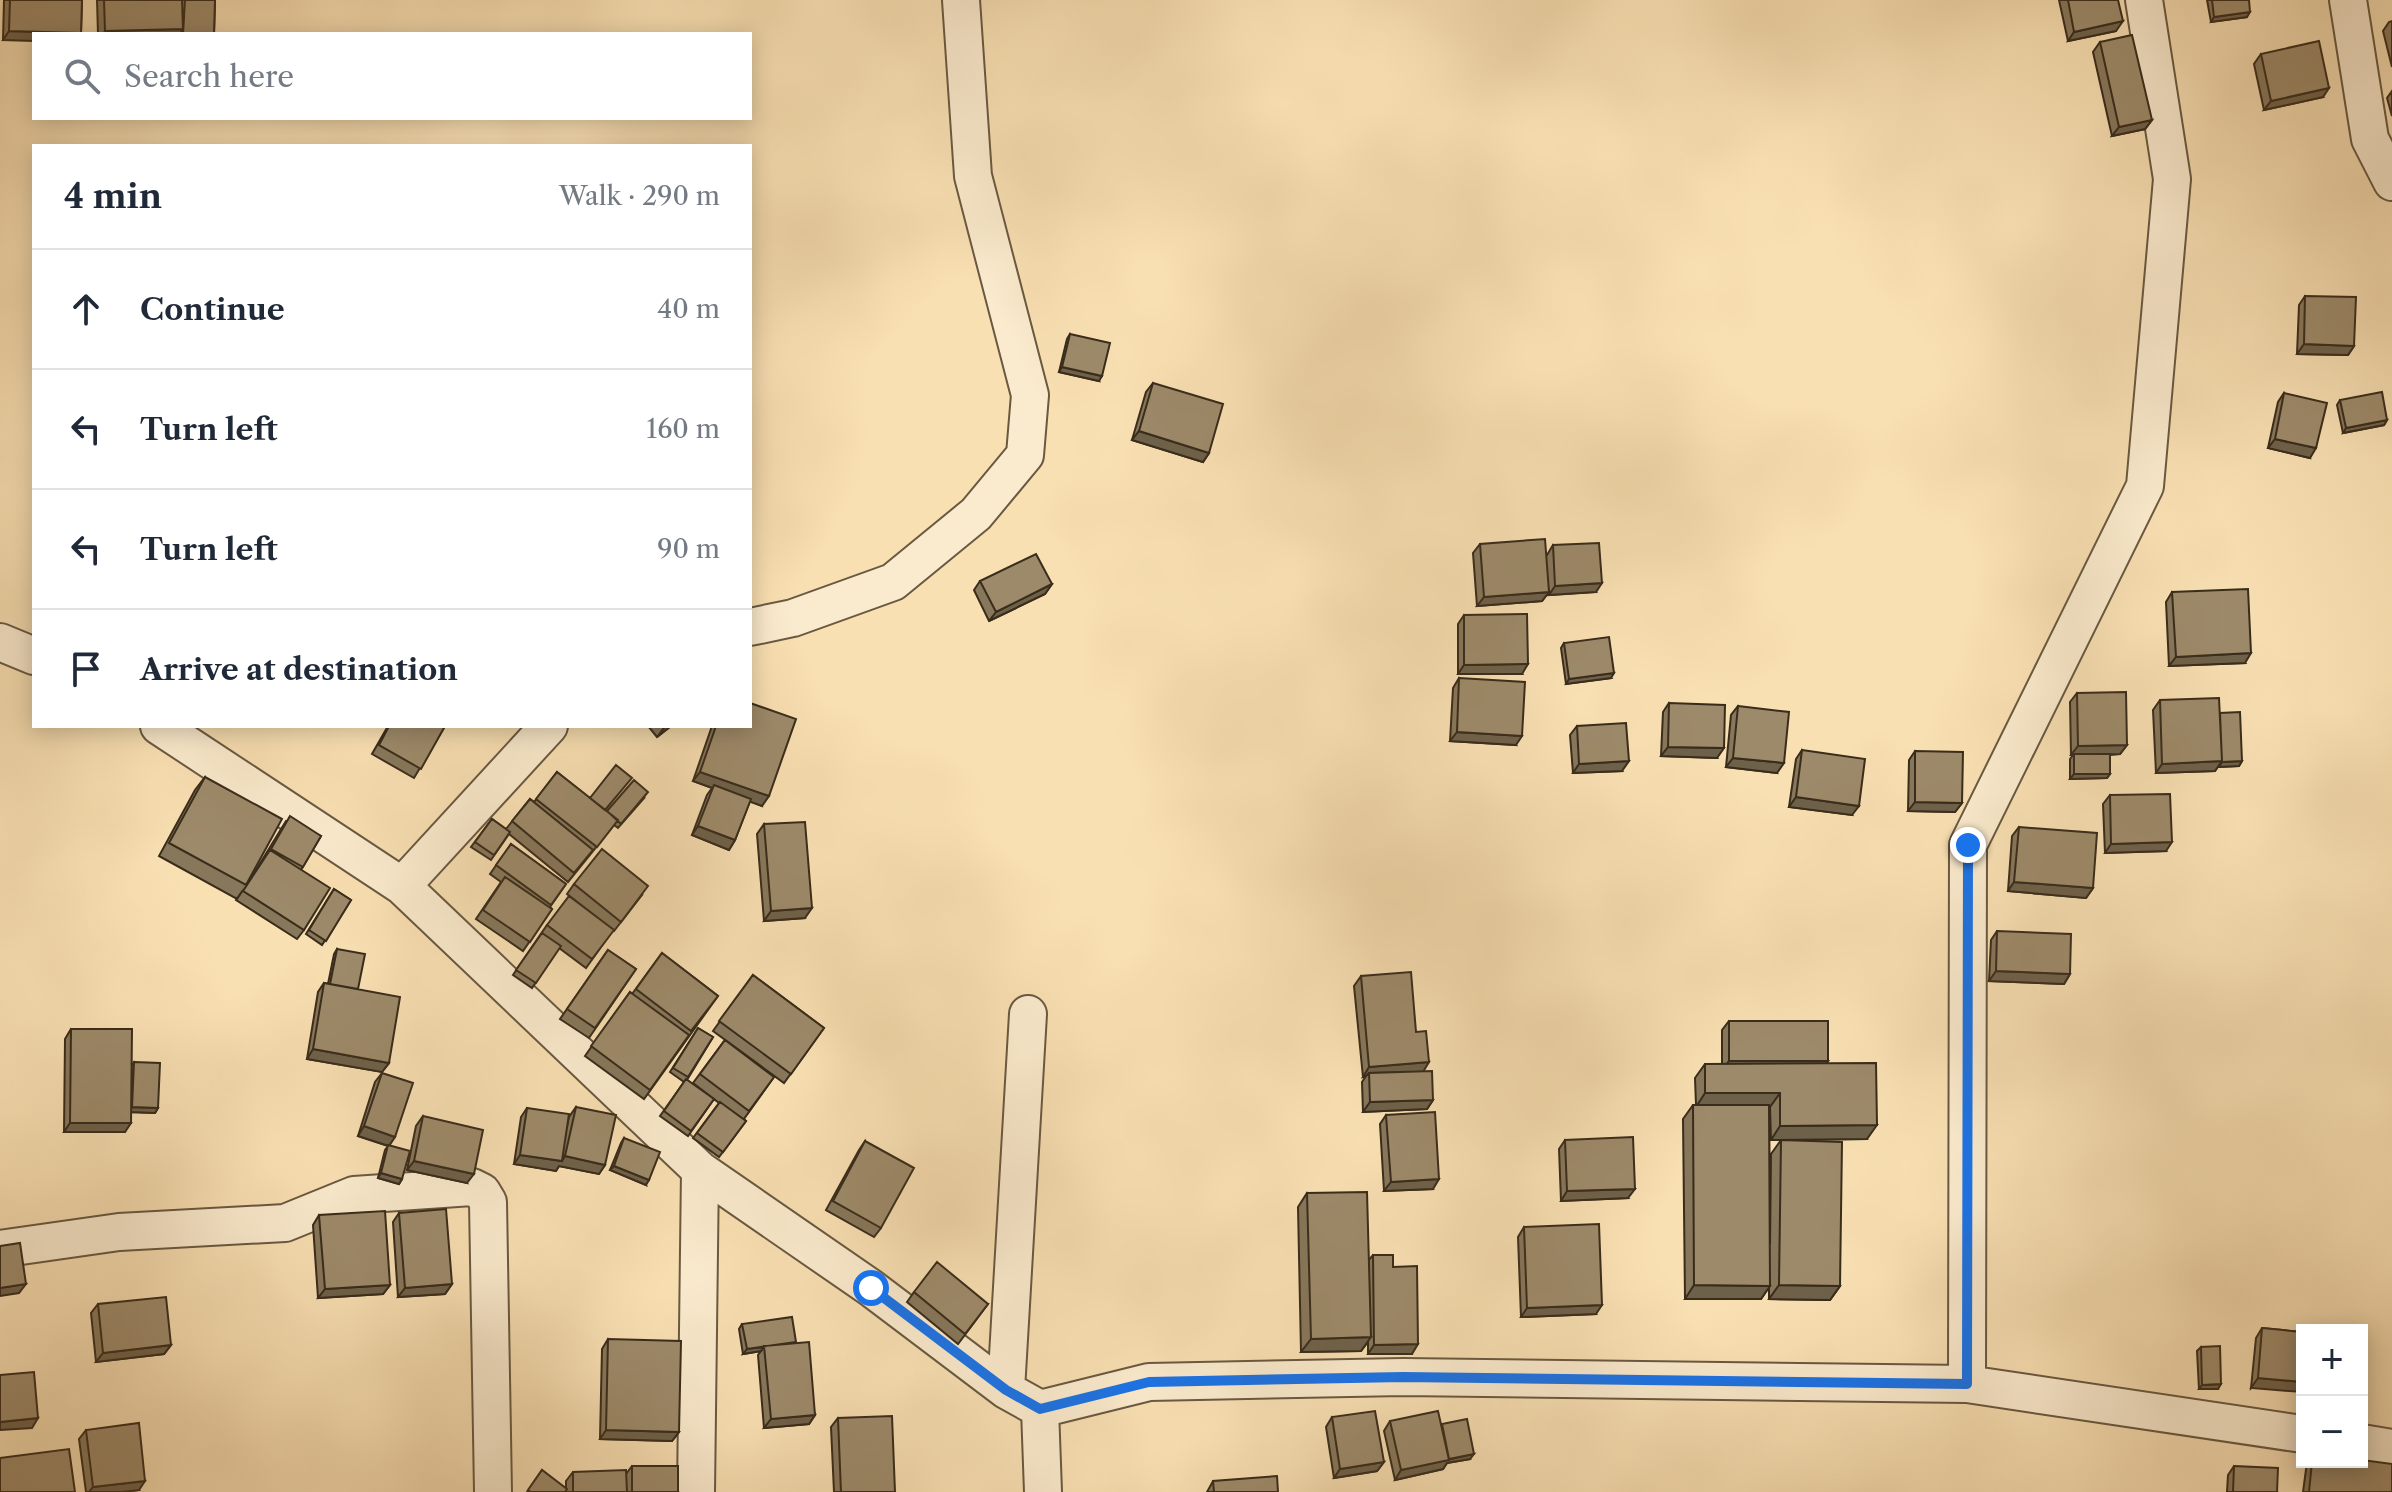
<!DOCTYPE html>
<html lang="en">
<head>
<meta charset="utf-8">
<style>
  body { margin:0; font-family:"Libre Caslon Text",serif; background:#f2f2f3; color:#1f2937 }
  .controls { position:absolute; right:24px; bottom:24px; display:grid; overflow:hidden; border-radius:0px; box-shadow:0 4px 20px #0003 }
  .controls button { width:72px; height:72px; display:grid; place-items:center; padding:0; border:0; border-bottom:2px solid #e0e1e3; background:#fff; color:#1f2937; font:40px sans-serif }
  .stop { position:absolute; width:24px; height:24px; margin:-18px; border:6px solid #1a73e8; border-radius:50%; background:#fff }
  .stop.end { background:#1a73e8; border-color:#fff; box-shadow:0 2px 8px #0008 }
  .list { margin:0; padding:0; list-style:none }
  h2 { display:flex; justify-content:space-between; align-items:center; height:104px; margin:0; padding:0 32px; font-size:34px }
  h2 small { font-size:26px; font-weight:400; color:#747a83 }
  .list li { display:grid; grid-template-columns:52px 1fr auto; gap:24px; align-items:center; box-sizing:border-box; height:120px; padding:0 32px; border-top:2px solid #e0e1e3 }
  .list b { display:block; font-size:30px; white-space:nowrap }
  .list em { font-size:26px; font-style:normal; color:#747a83 }
  .icon { flex:none; width:44px; height:44px; fill:none; stroke:currentColor; stroke-width:2; stroke-linecap:round; stroke-linejoin:round }
  .map { position:relative; flex:none; width:2392px; height:1492px; overflow:hidden }
  .search { position:absolute; background:#fff; box-shadow:0 4px 20px #0003; left:32px; top:32px; width:720px; height:88px; display:flex; align-items:center; gap:20px; box-sizing:border-box; padding:0 28px; border-radius:0px; color:#747a83; font-size:30px }
  .panel { position:absolute; background:#fff; box-shadow:0 4px 20px #0003; left:32px; top:144px; width:720px; height:584px; border-radius:0px }
  .map>svg:first-child { display:block }
  .lines { fill:none; stroke-linecap:round; stroke-linejoin:round }
  .street-casing { stroke:#695941; stroke-width:40 }
  .street { stroke:#fbebce; stroke-width:36 }
  .wall { fill:#87775b; stroke:#392c1b; stroke-width:2 }
  .shaded-wall { fill:#6e614a; stroke:#392c1b; stroke-width:2 }
  .building { fill:#9d8a6a; stroke:#392c1b; stroke-width:2 }
  .route { stroke:#1a73e8; stroke-width:10 }
</style>
</head>
<body>
<div class="map">
<svg width="2392" height="1492" viewBox="0 0 2392 1492">
  <rect width="100%" height="100%" fill="#f9e0b3"/>
  <filter id="stains"><feTurbulence type="fractalNoise" baseFrequency=".0025" numOctaves="4"/><feColorMatrix values="0 0 0 0 .2 0 0 0 0 .09 0 0 0 0 .02 0 0 0 .5 -.17"/></filter>
  <radialGradient id="worn" r=".72"><stop offset=".6" stop-color="#630" stop-opacity="0"/><stop offset="1" stop-color="#630" stop-opacity=".3"/></radialGradient>
  <g class="lines">
    <g class="street-casing">
      <path id="street" d="M2348 0 2370 139 2392 182
        M750 627 793 618 893 582 976 514 1025 455 1030 395 973 176 961 0
        M0 642 34 656
        M159 726 402 886 700 1170 871 1288 1006 1390 1040 1409 1149 1382 1403 1377 1967 1384 2302 1434
        M402 886 549 726
        M0 1249 119 1232 285 1223 354 1195 472 1187 482 1192 488 1202 493 1492
        M1967 1384 1968 845 2145 486 2172 179 2144 0
        M1006 1390 1028 1014
        M1040 1409 1043 1492
        M2362 1443 2392 1448
        M696 1492 700 1170"/>
    </g>
    <use href="#street" class="street"/>
  </g>
  <path class="wall" d="M4 0H82L81 33 34 34 3 40Z
    M97 0H182V1L183 0H215L214 34H98Z
    M2059 0H2118L2116 31 2068 41Z
    M2207 0H2249L2247 17 2211 22Z
    M2392 21V67L2383 31 2389 22Z
    M2100 42 2152 120 2145 129 2112 136 2093 52Z
    M2261 54 2323 97 2264 110 2254 64Z
    M2392 91V116L2387 98Z
    M2305 296 2354 346 2348 355 2297 354 2299 305Z
    M1070 334 1099 381 1059 372 1067 339Z
    M1153 383 1209 453 1203 462 1132 440 1146 392Z
    M2284 393 2310 458 2268 448 2278 402Z
    M2340 400 2387 420 2384 425 2343 433 2337 405Z
    M1480 544 1547 555 1553 545 1596 592 1549 595V592L1542 601 1477 606 1473 553Z
    M980 581 1052 584 1045 594 989 621 974 590Z
    M2172 592 2245 663 2169 666 2166 602Z
    M1464 615 1522 674H1458V624Z
    M1564 643 1611 678 1566 684 1561 648Z
    M1459 678 1516 745 1450 741 1453 688Z
    M2077 693 2127 745 2120 754 2110 755V774L2107 778 2070 779V759L2073 755H2071L2070 702Z
    M2160 700 2220 713 2242 761 2239 766 2219 767V765L2215 771 2156 773 2153 710Z
    M1669 703 1717 758 1661 756 1663 712Z
    M1738 706 1777 773 1726 767 1731 715Z
    M388 726H445L414 778 372 754Z
    M648 726H671L657 737Z
    M712 726H750L762 806 750 801 735 840 729 850 692 835 707 795 712 788 693 781Z
    M1577 726 1622 771 1573 773 1570 735Z
    M1802 750 1852 815 1789 807 1796 759Z
    M1915 751 1962 803 1955 812 1908 811 1909 760Z
    M557 772 607 812 645 797 618 828 614 825 568 882 509 834 491 860 471 847 492 819 506 829 530 799 534 802Z
    M205 777 248 883 286 821 321 836 301 870 304 930 297 939 236 900 243 890 237 899 159 856 195 790Z
    M2110 795 2166 851 2105 853 2103 804Z
    M764 824 805 918 764 921 757 834Z
    M2019 827 2093 888 2086 898 2008 891 2012 836Z
    M511 844 566 884 550 907 552 909 523 951 476 919 501 882 490 874Z
    M574 884 642 895 614 931 613 930 586 968 559 948 532 988 513 975 547 925 595 916 567 894Z
    M334 889 351 900 322 945 306 934Z
    M1997 931 2070 974 2064 984 1989 981 1991 940Z
    M337 949 358 989 389 1063 382 1072 307 1059 318 992 324 983 328 984 334 954Z
    M608 950 636 969 589 1038 560 1019Z
    M662 953 718 996 644 1099 585 1056 630 992 632 994Z
    M753 975 824 1028 784 1083 713 1031Z
    M1361 976 1416 1032 1423 1071 1433 1100 1427 1109 1363 1112 1362 1082 1366 1076 1363 1077 1354 986Z
    M1729 1021 1828 1061 1826 1063 1867 1139 1771 1140 1770 1107H1769L1770 1244 1771 1154 1781 1140 1840 1286 1830 1300 1769 1299V1287L1761 1299H1685L1683 1119 1693 1105H1696L1695 1078 1705 1064H1722V1030Z
    M698 1028 713 1037 687 1080 714 1099 688 1136 660 1116 684 1082 670 1072Z
    M71 1029 131 1066 134 1062 158 1108 155 1113 131 1112 125 1132H64L65 1039Z
    M725 1040 774 1077 744 1119 746 1121 719 1157 693 1138 719 1103 693 1083Z
    M382 1073 389 1145 402 1179 399 1184 378 1178 385 1150 388 1146 358 1136 375 1082Z
    M576 1107 605 1165 599 1174 559 1166 556 1171 514 1164 521 1117 527 1108 567 1126 569 1117Z
    M1386 1115 1433 1189 1384 1191 1380 1124Z
    M423 1116 467 1183 407 1170 416 1126Z
    M624 1138 646 1185 610 1170 621 1143Z
    M1565 1140 1628 1198 1561 1201 1559 1149Z
    M865 1141 881 1228 874 1237 826 1210 859 1150Z
    M1307 1193 1368 1261 1373 1255 1393 1267 1412 1354H1368V1342L1361 1351 1301 1352 1298 1207Z
    M399 1213 452 1284 445 1294 398 1297 393 1222Z
    M319 1215 390 1285 383 1294 318 1298 313 1225Z
    M1524 1227 1596 1314 1521 1317 1518 1237Z
    M914 1292 988 1304 958 1344 907 1302Z
    M98 1304 171 1345 164 1354 96 1362 91 1313Z
    M742 1324 795 1343 815 1415 809 1424 764 1428 758 1355 761 1351 743 1354 739 1329Z
    M2262 1328 2302 1332 2251 1388 2256 1338Z
    M608 1339 679 1432 672 1441 600 1439 602 1349Z
    M2201 1347 2218 1389H2199L2197 1351Z
    M1332 1417 1384 1462 1377 1471 1334 1478 1326 1427Z
    M838 1418 895 1492H834L831 1427Z
    M1390 1421 1441 1424 1470 1459 1447 1463 1443 1469 1395 1480 1384 1431Z
    M86 1430 139 1490 122 1492H86L79 1439Z
    M2307 1462H2362L2392 1492H2303Z
    M632 1466 678 1492H566V1490L565 1492H527L542 1470 566 1489V1481L573 1472 626 1474Z
    M2234 1466 2277 1492H2227L2228 1475Z
    M1213 1481 1278 1492H1207Z"/>
  <path class="shaded-wall" d="M2250 12 2247 17 2211 22 2214 17Z
    M2123 21 2116 31 2068 41 2074 32Z
    M183 29 180 34H103L105 31Z
    M9 31 81 33 34 34V41L3 40Z
    M2329 88 2323 97 2264 110 2271 101Z
    M2152 120 2145 129 2112 136 2119 127Z
    M2304 344 2354 346 2348 355 2297 354Z
    M1062 367 1102 376 1099 381 1059 372Z
    M2387 420 2384 425 2343 433 2346 428Z
    M1139 431 1209 453 1203 462 1132 440Z
    M2275 439 2316 448 2310 458 2268 448Z
    M1602 583 1596 592 1549 595 1555 586Z
    M1052 584 1045 594 989 621 996 612Z
    M1549 592 1542 601 1477 606 1484 597Z
    M2251 653 2245 663 2169 666 2176 657Z
    M1528 664 1522 674H1458L1464 665Z
    M1614 673 1611 678 1566 684 1569 679Z
    M666 726H671L657 737 664 728Z
    M1457 732 1522 736 1516 745 1450 741Z
    M2127 745 2120 754 2071 755 2078 746Z
    M1668 747 1724 748 1717 758 1661 756Z
    M1733 758 1784 763 1777 773 1726 767Z
    M1629 761 1622 771 1573 773 1579 764Z
    M2222 761 2215 771 2156 773 2162 764Z
    M2242 761 2239 766 2219 767 2222 762Z
    M700 772 769 796 762 806 693 781Z
    M2074 774H2110L2107 778 2070 779Z
    M1796 797 1859 806 1852 815 1789 807Z
    M1915 802 1962 803 1955 812 1908 811Z
    M698 826 735 840 729 850 692 835Z
    M2172 842 2166 851 2105 853 2111 844Z
    M2014 882 2093 888 2086 898 2008 891Z
    M812 908 805 918 764 921 771 911Z
    M1996 971 2070 974 2064 984 1989 981Z
    M313 1049 389 1063 382 1072 307 1059Z
    M1729 1061H1828L1821 1070H1722Z
    M1429 1062 1423 1072 1369 1073 1366 1076 1363 1077 1369 1067Z
    M1705 1093H1780L1770 1107H1696Z
    M1433 1100 1427 1109 1363 1112 1370 1102Z
    M132 1107 158 1108 155 1113 129 1112Z
    M70 1123H131L125 1132H64Z
    M1877 1125 1867 1139 1771 1140 1780 1126Z
    M364 1126 395 1137 389 1146 358 1136Z
    M520 1155 562 1161 565 1156 605 1165 599 1174 559 1166 556 1171 514 1164Z
    M414 1161 474 1174 467 1183 407 1170Z
    M614 1166 649 1180 646 1185 610 1170Z
    M381 1173 402 1179 399 1184 378 1178Z
    M1439 1179 1433 1189 1384 1191 1391 1182Z
    M1635 1189 1628 1198 1561 1201 1567 1191Z
    M26 1284 19 1293 0 1296V1288Z
    M452 1284 445 1294 398 1297 405 1288Z
    M390 1285 383 1294 318 1298 325 1289Z
    M1694 1285 1770 1286 1761 1299H1685Z
    M1779 1285 1840 1286 1830 1300 1769 1299Z
    M1602 1305 1596 1314 1521 1317 1527 1308Z
    M1371 1337 1361 1351 1301 1352 1311 1339Z
    M1418 1344 1412 1354H1368L1374 1345Z
    M171 1345 164 1354 96 1362 103 1353Z
    M764 1347 761 1351 743 1354 747 1349Z
    M2258 1378 2302 1382V1392L2251 1388Z
    M2221 1384 2218 1389H2199L2202 1385Z
    M815 1415 809 1424 764 1428 771 1419Z
    M38 1418 32 1428 0 1430V1422Z
    M606 1430 679 1432 672 1441 600 1439Z
    M1474 1454 1470 1459 1447 1463 1443 1469 1395 1480 1401 1470Z
    M1384 1462 1377 1471 1334 1478 1340 1469Z
    M145 1481 139 1490 122 1492H89L93 1487Z"/>
  <path class="building" d="M10 0H82L81 33 9 31Z
    M104 0H182L183 29 105 31Z
    M185 0H215L214 34H183Z
    M2068 0H2118L2123 21 2074 32Z
    M2212 0H2249L2250 12 2214 17Z
    M2132 35 2152 120 2119 127 2100 42Z
    M2319 41 2329 88 2271 101 2261 54Z
    M2305 296 2356 297 2354 346 2304 344Z
    M1070 334 1110 343 1102 376 1062 367Z
    M1153 383 1223 404 1209 453 1139 431Z
    M2382 392 2387 420 2346 428 2340 400Z
    M2284 393 2327 403 2316 448 2275 439Z
    M1545 539 1549 592 1484 597 1480 544Z
    M1599 543 1602 583 1555 586 1553 545Z
    M1036 554 1052 584 996 612 980 581Z
    M2248 589 2251 653 2176 657 2172 592Z
    M1527 614 1528 664 1464 665V615Z
    M1609 637 1614 673 1569 679 1564 643Z
    M1459 678 1525 682 1522 736 1457 732Z
    M2126 692 2127 745 2078 746 2077 693Z
    M2219 698 2222 761 2162 764 2160 700Z
    M750 703 796 719 769 796 700 772 716 726H750Z
    M1669 703 1725 705 1724 748 1668 747Z
    M1738 706 1789 712 1784 763 1733 758Z
    M2240 712 2242 761 2222 762 2220 713Z
    M1626 723 1629 761 1579 764 1577 726Z
    M389 726 403 727 404 726H445L421 769 379 745Z
    M1802 750 1865 759 1859 806 1796 797Z
    M1915 751 1963 752 1962 803 1915 802Z
    M2074 754H2110V774H2074Z
    M616 765 632 778 605 810 590 798Z
    M557 772 618 820 597 847 536 799Z
    M205 777 282 819 246 885 169 843Z
    M634 780 648 792 621 824 607 811Z
    M714 785 751 799 735 840 698 826Z
    M2170 794 2172 842 2111 844 2110 795Z
    M530 799 593 850 574 873 512 821Z
    M290 816 321 836 303 867 271 849Z
    M492 819 510 832 494 855 475 842Z
    M805 822 812 908 771 911 764 824Z
    M2019 827 2097 833 2093 888 2014 882Z
    M511 844 566 884 551 905 496 865Z
    M602 849 648 886 621 922 574 884Z
    M270 850 330 888 304 930 243 891Z
    M505 877 552 909 530 942 483 910Z
    M334 889 351 900 326 941 309 930Z
    M569 896 614 930 592 959 547 925Z
    M1997 931 2071 934 2070 974 1996 971Z
    M542 933 561 946 536 983 516 970Z
    M337 949 365 954 358 989 330 984Z
    M608 950 636 969 595 1028 567 1009Z
    M662 953 718 996 691 1031 636 989Z
    M1411 972 1416 1032 1426 1031 1429 1062 1369 1067 1361 976Z
    M753 975 824 1028 791 1074 719 1021Z
    M324 983 400 997 389 1063 313 1049Z
    M630 992 689 1035 650 1090 591 1046Z
    M1729 1021H1828V1061H1729Z
    M698 1028 713 1037 688 1077 673 1068Z
    M71 1029H132L131 1123H70Z
    M725 1040 774 1077 749 1111 700 1074Z
    M134 1062 160 1063 158 1108 132 1107Z
    M1876 1063 1877 1125 1780 1126V1093H1705V1064Z
    M1432 1071 1433 1100 1370 1102 1369 1073Z
    M382 1073 413 1083 395 1137 364 1126Z
    M686 1079 714 1099 691 1131 664 1111Z
    M720 1102 746 1121 723 1152 697 1133Z
    M1693 1105H1769L1770 1286 1694 1285Z
    M576 1107 616 1115 605 1165 565 1156Z
    M527 1108 569 1114 562 1161 520 1155Z
    M1435 1112 1439 1179 1391 1182 1386 1115Z
    M423 1116 483 1130 474 1174 414 1161Z
    M1633 1137 1635 1189 1567 1191 1565 1140Z
    M624 1138 660 1152 649 1180 614 1166Z
    M1781 1140 1842 1142 1840 1286 1779 1285Z
    M865 1141 914 1168 881 1228 833 1201Z
    M388 1145 410 1151 402 1179 381 1173Z
    M1367 1192 1371 1337 1311 1339 1307 1193Z
    M446 1209 452 1284 405 1288 399 1213Z
    M385 1211 390 1285 325 1289 319 1215Z
    M1599 1224 1602 1305 1527 1308 1524 1227Z
    M20 1243 26 1284 0 1288V1246Z
    M1373 1255H1393V1267L1417 1266 1418 1344 1374 1345Z
    M937 1262 988 1304 965 1334 914 1292Z
    M166 1297 171 1345 103 1353 98 1304Z
    M792 1317 796 1342 747 1349 742 1324Z
    M2262 1328 2302 1332V1382L2258 1378Z
    M608 1339 681 1341 679 1432 606 1430Z
    M809 1342 815 1415 771 1419 764 1346Z
    M2220 1346 2221 1384 2202 1385 2201 1347Z
    M34 1372 38 1418 0 1422V1375Z
    M1375 1411 1384 1462 1340 1469 1332 1417Z
    M1438 1411 1449 1460 1401 1470 1390 1421Z
    M892 1416 895 1492H841L838 1418Z
    M1467 1419 1474 1454 1449 1459 1442 1424Z
    M139 1423 145 1481 93 1487 86 1430Z
    M69 1449 75 1492H0V1458Z
    M2362 1460 2392 1464V1492H2309L2312 1462H2362Z
    M632 1466H678V1492H632Z
    M2234 1466 2278 1468 2277 1492H2233Z
    M542 1470 567 1489 565 1492H531L528 1490Z
    M626 1470 627 1492H573V1472Z
    M1277 1476 1278 1492H1214L1213 1481Z"/>
  <g class="lines">
    <path class="route" d="M871 1288 1006 1390 1040 1409 1149 1382 1403 1377 1967 1384 1968 845"/>
  </g>
  <rect width="100%" height="100%" filter="url(#stains)"/>
  <rect width="100%" height="100%" fill="url(#worn)"/>
</svg>
<div class="controls">
<button>+</button>
<button>−</button>
</div>
<div class="stop" style="left:871px;top:1288px"></div>
<div class="stop end" style="left:1968px;top:845px"></div>
<div class="search"><svg class="icon" aria-label="search" viewBox="0 0 24 24"><circle cx="10" cy="10" r="6"/><path d="M15 15l6 6"/></svg>Search here</div>
<section class="panel">
<h2>4 min<small>Walk · 290 m</small></h2>
<ul class="list">
<li><svg class="icon" aria-label="ahead" viewBox="0 0 24 24"><path d="M12 20V5M6 11l6-6 6 6"/></svg><div><b>Continue</b></div><em>40 m</em></li>
<li><svg class="icon" aria-label="left" viewBox="0 0 24 24"><path d="M17 20v-9H6M10 6l-5 5 5 5"/></svg><div><b>Turn left</b></div><em>160 m</em></li>
<li><svg class="icon" aria-label="left" viewBox="0 0 24 24"><path d="M17 20v-9H6M10 6l-5 5 5 5"/></svg><div><b>Turn left</b></div><em>90 m</em></li>
<li><svg class="icon" aria-label="arrive" viewBox="0 0 24 24"><path d="M6 21V4h12l-3 4 3 4H6"/></svg><div><b>Arrive at destination</b></div></li>
</ul>
</section>
</div>
</body>
</html>
